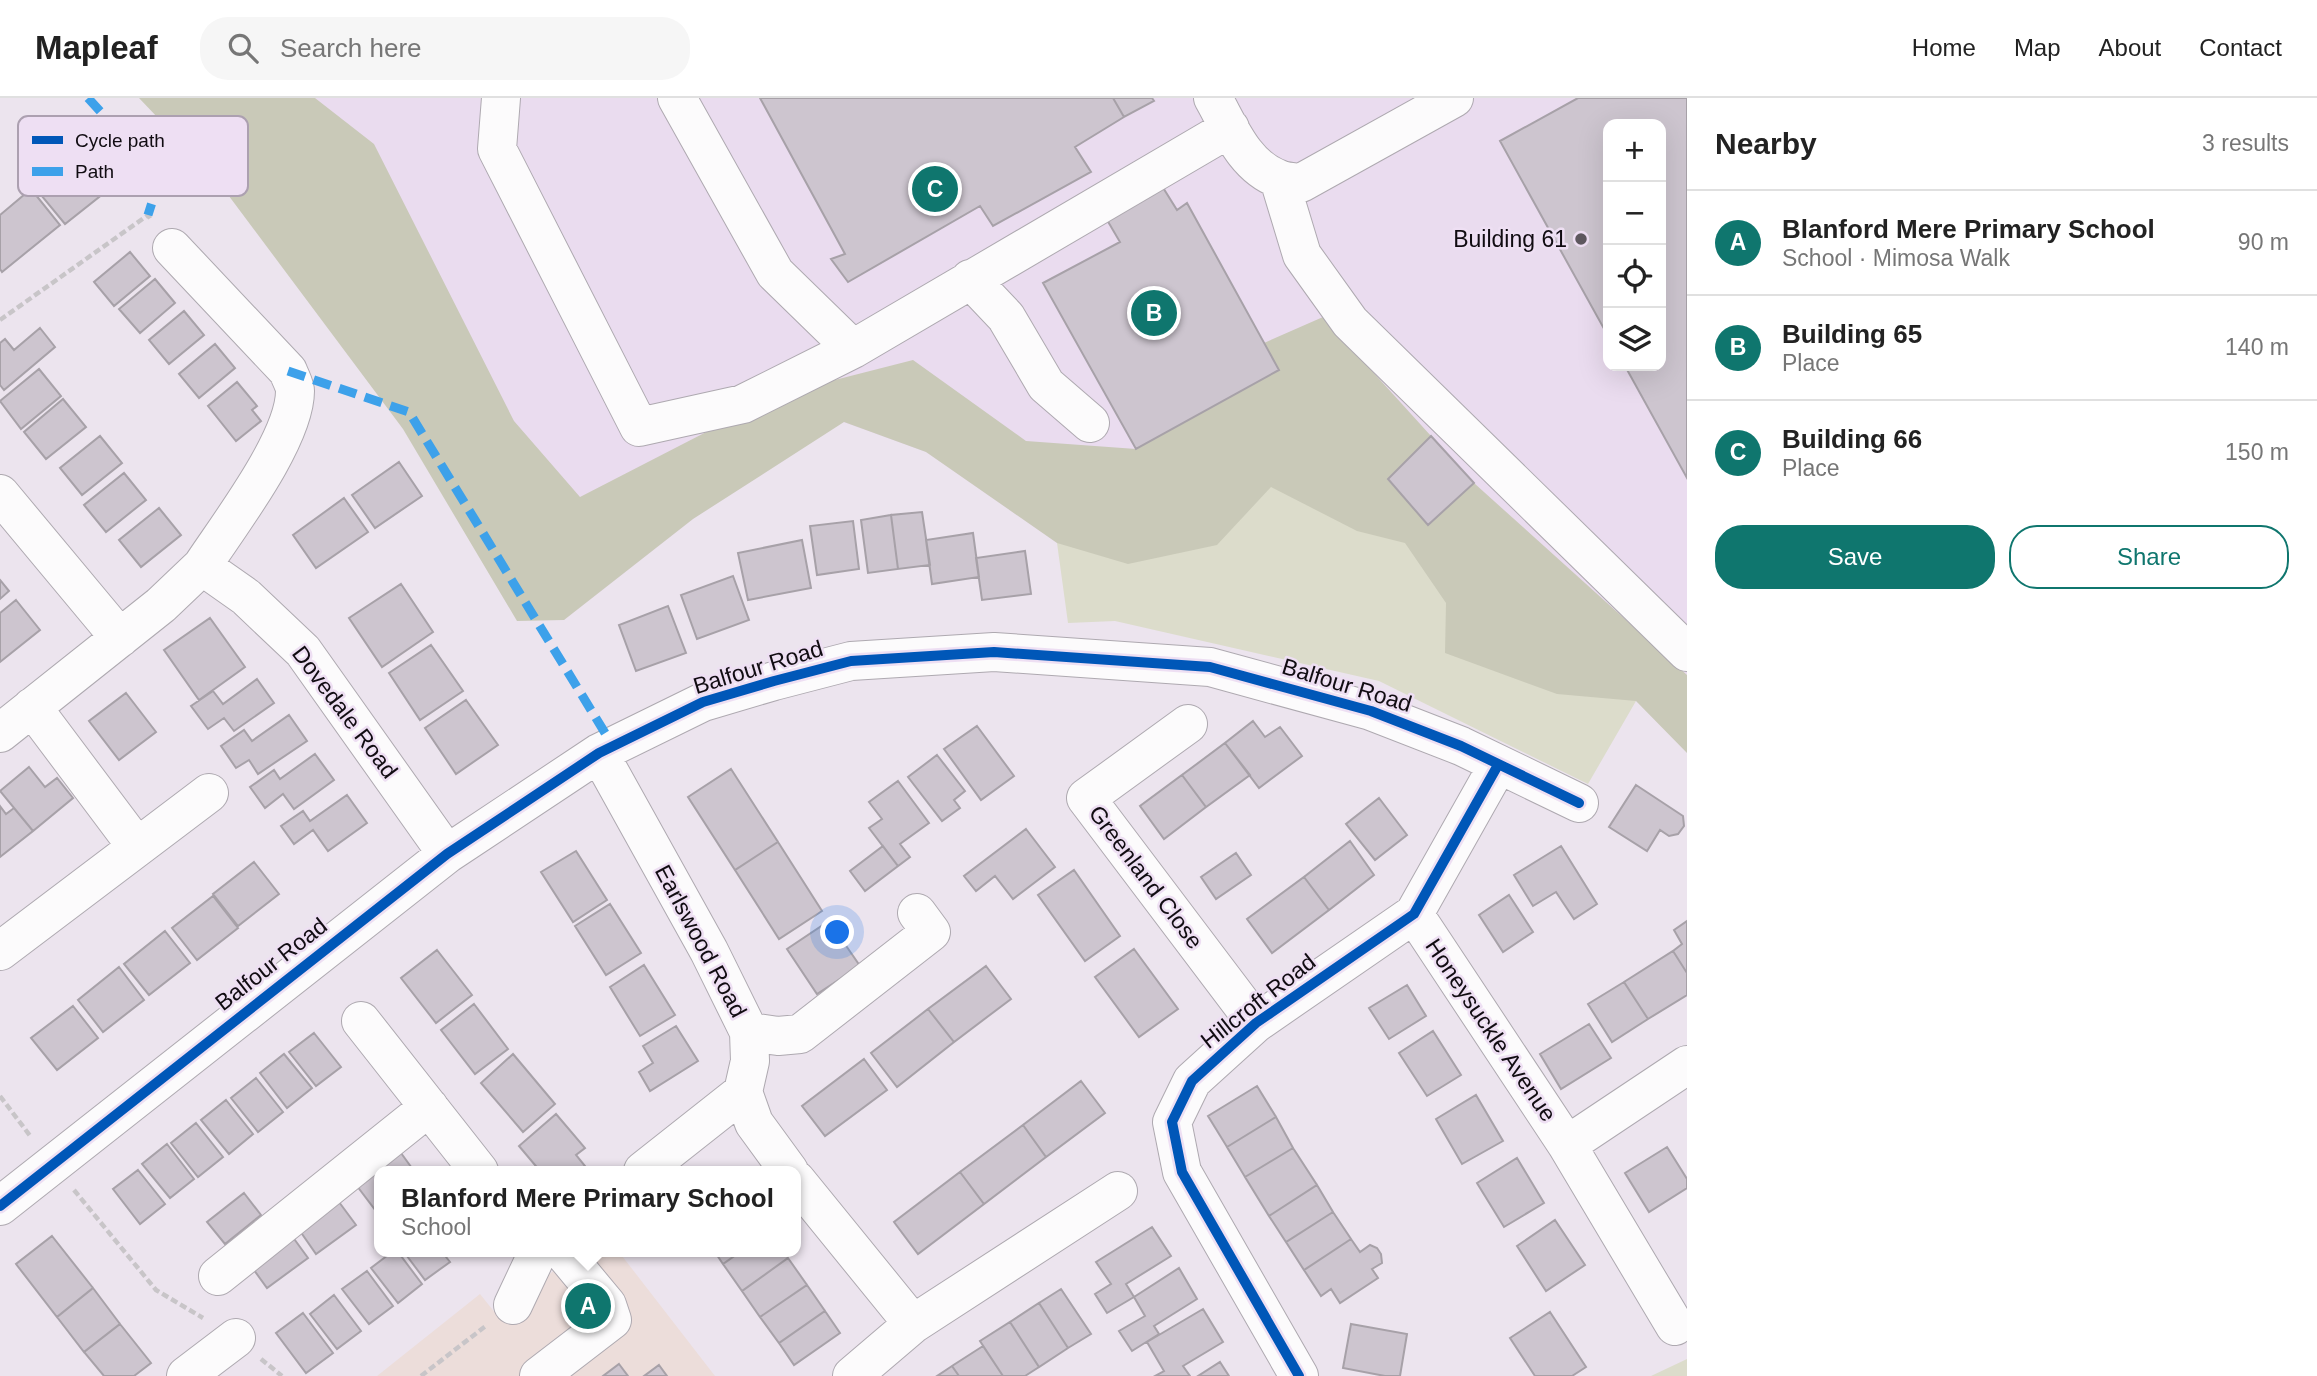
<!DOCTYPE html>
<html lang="en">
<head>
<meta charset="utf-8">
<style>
  body { margin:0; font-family:Arial,sans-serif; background:#f6f6f6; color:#222 }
  .controls { position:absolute; right:21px; top:21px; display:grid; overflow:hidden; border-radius:14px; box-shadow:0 7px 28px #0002 }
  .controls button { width:63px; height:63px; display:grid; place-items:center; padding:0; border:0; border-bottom:2px solid #e0e0e0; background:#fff; color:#222; font:35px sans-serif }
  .you { position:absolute; left:838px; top:835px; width:24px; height:24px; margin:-18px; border:5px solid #fff; border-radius:50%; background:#1a73e8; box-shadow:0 0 0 10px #1a73e833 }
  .badge { display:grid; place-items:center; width:46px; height:46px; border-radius:50%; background:#0f766e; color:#fff; font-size:23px; font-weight:700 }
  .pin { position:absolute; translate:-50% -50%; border:4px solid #fff; box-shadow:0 2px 7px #0006 }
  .popup { position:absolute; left:374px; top:1068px; width:427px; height:91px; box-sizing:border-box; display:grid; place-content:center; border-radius:14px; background:#fff; filter:drop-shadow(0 2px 5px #0005); font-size:23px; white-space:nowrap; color:#767676 }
  .popup b { font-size:26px; color:#222 }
  .popup::after { content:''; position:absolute; left:50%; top:100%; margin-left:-14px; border:14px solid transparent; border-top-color:#fff }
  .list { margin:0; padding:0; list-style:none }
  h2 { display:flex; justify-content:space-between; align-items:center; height:91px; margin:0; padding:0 28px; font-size:30px }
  h2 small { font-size:23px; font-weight:400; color:#767676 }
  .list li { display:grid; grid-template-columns:46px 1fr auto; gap:21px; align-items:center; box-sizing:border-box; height:105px; padding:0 28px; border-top:2px solid #e0e0e0 }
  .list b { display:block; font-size:26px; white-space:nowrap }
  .list p { margin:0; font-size:23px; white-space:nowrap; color:#767676 }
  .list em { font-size:23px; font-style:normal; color:#767676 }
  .actions { display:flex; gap:14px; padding:21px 28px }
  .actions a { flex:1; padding:16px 0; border:2px solid #0f766e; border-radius:28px; text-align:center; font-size:24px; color:#0f766e }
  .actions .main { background:#0f766e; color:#fff }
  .icon { flex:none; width:38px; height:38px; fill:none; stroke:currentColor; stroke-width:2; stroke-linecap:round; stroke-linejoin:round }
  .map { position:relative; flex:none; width:1687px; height:1278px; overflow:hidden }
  header { display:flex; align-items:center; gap:42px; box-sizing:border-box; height:98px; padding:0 35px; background:#fff; border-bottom:2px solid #e0e0e0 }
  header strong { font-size:33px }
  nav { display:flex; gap:38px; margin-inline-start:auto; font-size:24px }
  .search { width:490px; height:63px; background:#f6f6f6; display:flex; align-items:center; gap:18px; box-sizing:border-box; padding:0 24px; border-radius:28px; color:#767676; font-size:26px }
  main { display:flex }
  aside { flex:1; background:#fff }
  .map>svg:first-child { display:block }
  .built { fill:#eadcef; fill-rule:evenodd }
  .education { fill:#ecddda }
  .green { fill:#dcdccb }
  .forest { fill:#c9c9b8 }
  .building { fill:#cdc5cf; stroke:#a7a1a8; stroke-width:2 }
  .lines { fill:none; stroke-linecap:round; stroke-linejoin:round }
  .minor-casing { stroke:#aea9b0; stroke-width:40 }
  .path { stroke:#c8c5c8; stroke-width:4.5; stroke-dasharray:7 3.5; stroke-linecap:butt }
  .minor { stroke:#fcfbfc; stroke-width:38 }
  .quiet { stroke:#3da1ea; stroke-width:9; stroke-dasharray:18 9; stroke-linecap:butt }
  .cycleway-casing { stroke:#eedff3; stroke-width:15 }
  .cycleway { stroke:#0057b8; stroke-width:10 }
  .poi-dot { fill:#5e585f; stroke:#eedff3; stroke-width:2.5 }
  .labels { text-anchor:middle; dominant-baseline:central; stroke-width:5; stroke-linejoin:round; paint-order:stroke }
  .poi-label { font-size:23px; fill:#110c12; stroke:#eedff3; text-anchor:end }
  .street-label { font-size:23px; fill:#110c12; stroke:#eedff3 }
  .key { fill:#eedff3; stroke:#aca0b0; stroke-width:2 }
  .key-label { font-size:19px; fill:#110c12 }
</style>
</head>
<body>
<header>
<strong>Mapleaf</strong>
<div class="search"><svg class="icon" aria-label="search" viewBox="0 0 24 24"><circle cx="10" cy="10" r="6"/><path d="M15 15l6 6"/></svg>Search here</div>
<nav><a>Home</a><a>Map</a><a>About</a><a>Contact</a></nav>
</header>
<main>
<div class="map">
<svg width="1687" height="1278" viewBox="0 0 1687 1278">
  <rect width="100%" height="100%" fill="#ece4ee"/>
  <path class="built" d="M222 0H1687V645L1307 332 1057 445 926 354 843 324 693 421 564 522ZM1608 26H1661V268H1608Z"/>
  <path class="education" d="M574 1154H619L715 1278H377L480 1196 500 1221Z"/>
  <path class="green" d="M1307 332 1636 603 1588 686 1379 583 1115 523 1068 525 1057 445Z
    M1687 1261V1278H1651Z"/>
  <path class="forest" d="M139 0H315L374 46 514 323 580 399 780 296 913 262 1026 343 1136 351 1278 272 1264 245 1323 219 1431 338 1388 382 1428 426 1474 385 1687 577V655L1636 603 1557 596 1445 555 1446 505 1405 445 1357 433 1271 389 1217 447 1128 466 1057 445 926 354 844 324 693 421 564 522 517 523 403 331 217 82Z"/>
  <path class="building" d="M760 0H1113L1124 19 1075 49 1091 74 993 128 980 108 848 184 831 161 845 156Z
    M1113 0H1152L1154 3 1124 19Z
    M1578 0H1687V380L1625 268H1661V26H1608V238L1500 43Z
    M94 44 123 80 65 126 36 91Z
    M1157 80 1177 112 1187 105 1279 272 1136 351 1043 185 1120 144 1103 115Z
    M31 91 60 127 2 174 0 171V117Z
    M130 154 150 178 114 208 94 184Z
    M155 181 175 205 140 235 119 211Z
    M184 213 204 237 169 266 149 242Z
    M40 230 55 249 4 292 0 287V245L5 241 14 252Z
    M215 246 235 270 199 300 179 276Z
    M39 271 61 298 21 331 0 303Z
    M237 284 257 308 252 312 261 323 236 343 208 308Z
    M63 301 86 329 46 361 24 334Z
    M100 338 122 365 82 397 60 370Z
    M1431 338 1474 385 1428 427 1388 381Z
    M399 364 422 398 375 430 352 397Z
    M124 375 146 402 106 434 84 407Z
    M344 400 368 434 316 470 293 437Z
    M159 410 181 437 141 469 119 442Z
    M922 414 930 467 898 471 891 417Z
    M891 417 898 471 868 475 861 422Z
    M853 423 859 471 817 477 810 428Z
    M973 435 979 479 932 486 926 442Z
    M802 442 811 490 748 502 738 455Z
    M1025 453 1031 496 982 502 976 460Z
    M733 478 749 522 697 541 681 497Z
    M0 482 9 493 0 501Z
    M401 486 433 534 382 569 349 520Z
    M16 502 40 532 0 564V515Z
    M668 508 686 555 636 573 619 527Z
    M210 520 245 569 199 602 164 552Z
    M431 547 463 593 420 622 389 575Z
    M257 581 274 605 234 633 224 620 208 631 191 608 213 593 223 606Z
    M126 595 156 634 119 662 89 623Z
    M466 602 498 647 456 676 425 630Z
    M289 617 307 643 258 676 249 662 236 670 221 648 244 632 252 643Z
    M1253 623 1265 639 1280 629 1302 658 1259 690 1225 645Z
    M977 628 1014 678 981 702 944 651Z
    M1225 645 1250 677 1206 709 1182 677Z
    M315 656 334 682 294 711 283 696 265 710 250 689 274 672 280 681Z
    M937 657 965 693 954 702 960 710 942 723 908 679Z
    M29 669 45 689 57 680 73 700 33 733 0 693Z
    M731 671 778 744 735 772 688 699Z
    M1182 677 1206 709 1164 741 1140 708Z
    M898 683 929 725 900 746 910 759 898 768 869 730 882 721 869 704Z
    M1636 687 1683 718 1684 728 1678 736 1669 738 1660 732 1647 753 1609 729Z
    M347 697 367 725 328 753 313 732 294 746 281 728 303 713 310 723Z
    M1379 700 1407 737 1375 762 1346 726Z
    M0 708 6 716 14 710 33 733 0 759Z
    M1026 731 1055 769 1013 801 995 778 976 793 964 778Z
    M1350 743 1374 777 1329 812 1304 779Z
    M778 744 822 813 779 841 735 772Z
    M883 748 898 768 865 793 850 773Z
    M1561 748 1597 806 1574 821 1556 794 1533 808 1514 777Z
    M576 753 607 802 573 824 541 774Z
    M1236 755 1251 777 1216 801 1201 779Z
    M254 764 279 796 238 828 213 796Z
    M1074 772 1120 838 1085 863 1038 797Z
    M1304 779 1329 812 1272 855 1247 821Z
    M1509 797 1533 834 1503 854 1479 817Z
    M213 798 238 830 197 862 172 830Z
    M610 806 641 855 606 877 575 828Z
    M829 823 860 868 817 896 787 851Z
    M1687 823V875L1673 853 1682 846 1674 832Z
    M165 833 190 865 149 897 124 866Z
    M1134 851 1178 911 1139 939 1095 879Z
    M437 852 472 897 436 925 401 880Z
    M1673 853 1687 875V897L1648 921 1624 884Z
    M644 867 675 917 640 938 610 889Z
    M986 868 1011 901 954 944 928 911Z
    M119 869 144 902 103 934 78 902Z
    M1624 884 1648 921 1612 944 1588 906Z
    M1407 887 1426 918 1389 941 1369 910Z
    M474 906 508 951 475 976 441 932Z
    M73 908 98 940 57 972 31 940Z
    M928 911 954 944 897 989 871 955Z
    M1589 926 1611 960 1561 991 1540 956Z
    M676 928 698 963 650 993 639 974 653 965 643 948Z
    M1433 933 1461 977 1427 998 1399 955Z
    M314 935 341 969 316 988 289 954Z
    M284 956 312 990 287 1010 260 975Z
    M513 956 555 1006 523 1034 481 985Z
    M864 961 887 992 825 1038 802 1008Z
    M256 980 283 1014 258 1034 231 1000Z
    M1081 983 1105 1015 1046 1059 1023 1027Z
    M1257 988 1276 1019 1227 1049 1208 1018Z
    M1476 997 1503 1043 1462 1066 1436 1021Z
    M226 1002 253 1036 229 1056 201 1022Z
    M556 1016 585 1050 576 1057 589 1073H540L519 1048Z
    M1276 1019 1293 1050 1245 1079 1227 1049Z
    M196 1025 223 1059 198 1079 171 1045Z
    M1023 1027 1046 1059 984 1106 960 1074Z
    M167 1046 194 1081 170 1100 142 1066Z
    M1667 1049 1687 1081V1090L1649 1114 1625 1075Z
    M1293 1050 1317 1087 1269 1118 1245 1079Z
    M401 1055 414 1073H380V1110L376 1113 357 1088Z
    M1517 1060 1544 1105 1504 1129 1477 1085Z
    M138 1072 165 1106 140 1126 113 1091Z
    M960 1074 984 1106 918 1156 894 1124Z
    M1317 1087 1333 1114 1286 1144 1269 1118Z
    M244 1095 261 1117 225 1146 207 1124Z
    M339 1104 356 1127 316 1156 300 1133Z
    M1333 1114 1351 1141 1304 1172 1286 1144Z
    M1555 1122 1585 1167 1546 1193 1517 1148Z
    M1152 1129 1171 1158 1126 1186 1134 1199 1107 1215 1095 1196 1111 1186 1096 1164Z
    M52 1138 93 1190 57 1219 16 1166Z
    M292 1138 308 1160 267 1190 251 1168Z
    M1351 1141 1360 1154 1370 1147 1377 1150 1381 1156 1382 1165 1372 1171 1378 1180 1340 1205 1331 1191 1321 1198 1304 1172Z
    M392 1154H398L422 1186 398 1205 371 1170Z
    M404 1154H442L450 1164 425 1182Z
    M715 1154H740L723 1166Z
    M740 1154H784L788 1160 742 1193 723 1166Z
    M788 1160 807 1187 760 1219 742 1193Z
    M1179 1170 1197 1201 1154 1228 1159 1236 1132 1253 1119 1233 1145 1218 1134 1199Z
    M367 1173 393 1208 369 1226 342 1191Z
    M807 1187 825 1213 779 1245 760 1219Z
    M93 1190 120 1226 84 1254 57 1219Z
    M1061 1191 1091 1236 1068 1250 1039 1205Z
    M334 1197 361 1233 337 1251 310 1216Z
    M1039 1205 1068 1250 1039 1269 1010 1224Z
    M1203 1211 1223 1244 1183 1268 1190 1278H1155L1164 1273 1147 1244Z
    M825 1213 840 1235 794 1267 779 1245Z
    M1550 1214 1586 1269 1572 1278H1535L1510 1240Z
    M303 1215 333 1255 306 1275 276 1235Z
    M1010 1224 1039 1269 1025 1278H1003L980 1243Z
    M120 1226 151 1265 134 1278H104L84 1254Z
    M1351 1226 1407 1236 1400 1278H1385L1343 1270Z
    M983 1248 1003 1278H959L952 1268Z
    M1220 1264 1229 1278H1198Z
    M619 1266 628 1278H603Z
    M659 1267 667 1278H644Z
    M952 1268 959 1278H937Z"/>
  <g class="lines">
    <g class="minor-casing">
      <path id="minor" d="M501 0 497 51 639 329 743 306 853 251 1230 30
        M677 0 775 175 853 251
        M1213 0C1230 30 1244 68 1279 81 1285 84 1294 84 1301 85L1454 0
        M1279 81 1302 157 1350 224 1687 554
        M172 150 288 273C290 279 295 287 295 293 295 341 229 427 202 468
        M970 181 1006 219 1046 287 1090 325
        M0 396 120 540
        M32 609 137 749
        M1188 626 1086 700 1256 925
        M0 635 161 507 202 468 246 499 303 553 447 756
        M599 655 709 853 749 934 750 963 743 994 754 1025 789 1073
        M1414 816 1567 1047 1675 1228
        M0 853 209 695
        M361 923 479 1073
        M749 934 778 938 800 936 931 834 917 815
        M1567 1047 1687 967
        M643 1073 743 994
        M796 1082 913 1226
        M0 1108 447 756 599 655 703 604 774 583 851 563 994 554 1210 569 1371 613 1461 648 1579 705
        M218 1178 429 1009
        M513 1207 538 1154
        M186 1278 236 1240
        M539 1278 612 1222 607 1207 563 1154
        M852 1278 913 1226 1118 1093
        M1299 1278 1182 1074 1172 1024 1192 983 1256 925 1414 816 1498 667"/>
    </g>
    <path class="path" d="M0 222 148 117 151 122
      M0 998 31 1039
      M74 1092 156 1192 203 1220
      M261 1261 282 1278
      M421 1278 487 1227"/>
    <use href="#minor" class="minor"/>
    <path class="quiet" d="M88 0 160 79 148 117
      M288 273 409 314 613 648"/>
    <g class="cycleway-casing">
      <path id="cycleway" d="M0 1108 447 756 599 655 703 604 774 583 851 563 994 554 1210 569 1371 613 1461 648 1579 705
        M1299 1278 1182 1074 1172 1024 1192 983 1256 925 1414 816 1498 667"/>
    </g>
    <use href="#cycleway" class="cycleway"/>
  </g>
  <circle class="poi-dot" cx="1581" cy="141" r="7"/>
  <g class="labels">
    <g class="poi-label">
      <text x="1567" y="141">Building 61</text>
    </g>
    <g class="street-label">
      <text transform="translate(758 569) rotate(-17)">Balfour Road</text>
      <text transform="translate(1347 587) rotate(17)">Balfour Road</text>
      <text transform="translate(345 614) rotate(53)">Dovedale Road</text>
      <text transform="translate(1146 779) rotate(53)">Greenland Close</text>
      <text transform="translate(701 843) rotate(62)">Earlswood Road</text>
      <text transform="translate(271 866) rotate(-38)">Balfour Road</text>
      <text transform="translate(1258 903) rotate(-38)">Hillcroft Road</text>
      <text transform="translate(1491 932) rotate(56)">Honeysuckle Avenue</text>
    </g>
  </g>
  <rect x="18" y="18" width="230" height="80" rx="10" class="key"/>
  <rect x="32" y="38" width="31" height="8" fill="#0057b8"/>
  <rect x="32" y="69" width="31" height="9" fill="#3da1ea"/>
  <g class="key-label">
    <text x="75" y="49">Cycle path</text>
    <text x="75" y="80">Path</text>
  </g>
</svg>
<div class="controls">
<button>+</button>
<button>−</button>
<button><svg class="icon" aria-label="locate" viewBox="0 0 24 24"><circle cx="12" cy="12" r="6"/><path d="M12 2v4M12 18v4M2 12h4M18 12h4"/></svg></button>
<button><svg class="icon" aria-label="layers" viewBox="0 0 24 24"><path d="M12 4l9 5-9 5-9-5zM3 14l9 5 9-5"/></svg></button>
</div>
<div class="you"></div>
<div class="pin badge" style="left:588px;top:1208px">A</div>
<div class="popup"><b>Blanford Mere Primary School</b>School</div>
<div class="pin badge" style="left:1154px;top:215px">B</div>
<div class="pin badge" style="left:935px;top:91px">C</div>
</div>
<aside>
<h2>Nearby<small>3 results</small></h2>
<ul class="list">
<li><span class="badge">A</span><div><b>Blanford Mere Primary School</b><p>School · Mimosa Walk</p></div><em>90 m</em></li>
<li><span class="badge">B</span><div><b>Building 65</b><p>Place</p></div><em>140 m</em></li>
<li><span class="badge">C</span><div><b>Building 66</b><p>Place</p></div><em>150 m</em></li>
</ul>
<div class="actions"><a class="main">Save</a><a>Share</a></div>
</aside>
</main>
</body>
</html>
